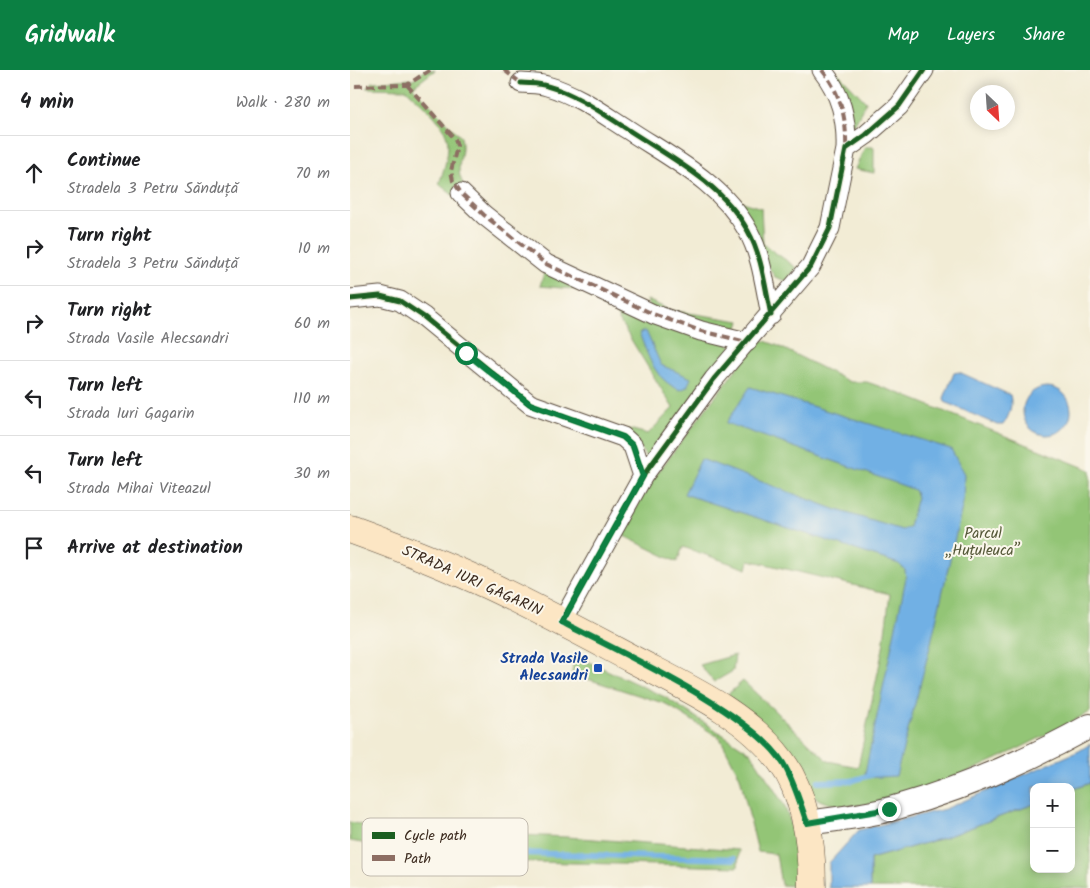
<!DOCTYPE html>
<html lang="en">
<head>
<meta charset="utf-8">
<style>
  body { margin:0; font-family:Kalam,sans-serif; background:#f6f6f6; color:#202124 }
  .controls { position:absolute; right:15px; bottom:15px; display:grid; overflow:hidden; border-radius:10px; box-shadow:0 2px 12px #0003 }
  .controls button { width:45px; height:45px; display:grid; place-items:center; padding:0; border:0; border-bottom:1px solid #e0e0e0; background:#fff; color:#202124; font:25px sans-serif }
  .compass { position:absolute; left:620px; top:15px; width:45px; height:45px; border-radius:50%; background:#fff; box-shadow:0 2px 12px #0003; rotate:155deg }
  .stop { position:absolute; width:15px; height:15px; margin:-11px; border:4px solid #0b8043; border-radius:50%; background:#fff }
  .stop.end { background:#0b8043; border-color:#fff; box-shadow:0 1px 5px #0008 }
  .list { margin:0; padding:0; list-style:none }
  h2 { display:flex; justify-content:space-between; align-items:center; height:65px; margin:0; padding:0 20px; font-size:21px }
  h2 small { font-size:16px; font-weight:400; color:#757577 }
  .list li { display:grid; grid-template-columns:32px 1fr auto; gap:15px; align-items:center; box-sizing:border-box; height:75px; padding:0 20px; border-top:1px solid #e0e0e0 }
  .list b { display:block; font-size:19px; white-space:nowrap }
  .list p { margin:0; font-size:16px; white-space:nowrap; color:#757577 }
  .list em { font-size:16px; font-style:normal; color:#757577 }
  .icon { flex:none; width:28px; height:28px; fill:none; stroke:currentColor; stroke-width:2; stroke-linecap:round; stroke-linejoin:round }
  .map { position:relative; flex:none; width:740px; height:818px; overflow:hidden }
  header { display:flex; align-items:center; gap:30px; box-sizing:border-box; height:70px; padding:0 25px; background:#0b8043; color:#fff }
  header strong { font-size:24px }
  nav { display:flex; gap:28px; margin-inline-start:auto; font-size:18px }
  main { display:flex }
  aside { flex:1; background:#fff }
  .map>svg:first-child { display:block }
  .green { fill:#93c576; stroke:#67784a }
  .water { fill:#71b0e4; stroke:#566d81 }
  .lines { fill:none; stroke-linecap:round; stroke-linejoin:round }
  .stream { stroke:#71b0e4; stroke-width:6 }
  .minor-casing { stroke:#564739; stroke-width:21 }
  .tertiary-casing { stroke:#564739; stroke-width:26 }
  .secondary-casing { stroke:#564739; stroke-width:29 }
  .minor { stroke:#fff; stroke-width:19 }
  .tertiary { stroke:#fff; stroke-width:24 }
  .secondary { stroke:#fce6c4; stroke-width:28 }
  .quiet { stroke:#8d6e63; stroke-width:4; stroke-dasharray:8 4; stroke-linecap:butt }
  .cycleway-casing { stroke:#fbf7ec; stroke-width:8 }
  .cycleway { stroke:#1b5e20; stroke-width:5 }
  .route { stroke:#0b8043; stroke-width:6 }
  .transit-dot { fill:#1a4fb4; stroke:#fbf7ec; stroke-width:2 }
  .labels { text-anchor:middle; dominant-baseline:central; stroke-width:4; stroke-linejoin:round; paint-order:stroke }
  .park-label { font-size:15px; fill:#555838; stroke:#fbf7ec }
  .street-label { font-size:15px; fill:#3b2a1e; stroke:#fbf7ec }
  .transit-label { font-size:15px; font-weight:bold; fill:#164399; stroke:#fbf7ec; text-anchor:end }
  .key { fill:#fbf7ec; stroke:#c1baae; stroke-width:1 }
  .key-label { font-size:14px; fill:#3b2a1e }
</style>
</head>
<body>
<header>
<strong>Gridwalk</strong>
<nav><a>Map</a><a>Layers</a><a>Share</a></nav>
</header>
<main>
<aside>
<h2>4 min<small>Walk · 280 m</small></h2>
<ul class="list">
<li><svg class="icon" aria-label="ahead" viewBox="0 0 24 24"><path d="M12 20V5M6 11l6-6 6 6"/></svg><div><b>Continue</b><p>Stradela 3 Petru Sănduță</p></div><em>70 m</em></li>
<li><svg class="icon" aria-label="right" viewBox="0 0 24 24"><path d="M7 20v-9h11M14 6l5 5-5 5"/></svg><div><b>Turn right</b><p>Stradela 3 Petru Sănduță</p></div><em>10 m</em></li>
<li><svg class="icon" aria-label="right" viewBox="0 0 24 24"><path d="M7 20v-9h11M14 6l5 5-5 5"/></svg><div><b>Turn right</b><p>Strada Vasile Alecsandri</p></div><em>60 m</em></li>
<li><svg class="icon" aria-label="left" viewBox="0 0 24 24"><path d="M17 20v-9H6M10 6l-5 5 5 5"/></svg><div><b>Turn left</b><p>Strada Iuri Gagarin</p></div><em>110 m</em></li>
<li><svg class="icon" aria-label="left" viewBox="0 0 24 24"><path d="M17 20v-9H6M10 6l-5 5 5 5"/></svg><div><b>Turn left</b><p>Strada Mihai Viteazul</p></div><em>30 m</em></li>
<li><svg class="icon" aria-label="arrive" viewBox="0 0 24 24"><path d="M6 21V4h12l-3 4 3 4H6"/></svg><div><b>Arrive at destination</b></div></li>
</ul>
</aside>
<div class="map">
<svg width="740" height="818" viewBox="0 0 740 818">
  <rect width="100%" height="100%" fill="#fbf7ec"/>
  <filter id="ink" filterUnits="userSpaceOnUse"><feTurbulence type="fractalNoise" baseFrequency=".02" numOctaves="2"/><feDisplacementMap in="SourceGraphic" scale="10" xChannelSelector="R" yChannelSelector="G"/><feConvolveMatrix kernelMatrix="1 2 1 2 8 2 1 2 1" color-interpolation-filters="sRGB"/></filter>
  <filter id="wash" filterUnits="userSpaceOnUse"><feTurbulence type="fractalNoise" baseFrequency=".0096" numOctaves="4" result="noise"/><feDisplacementMap in="SourceGraphic" scale="20" xChannelSelector="R" yChannelSelector="G"/><feGaussianBlur stdDeviation="1.12" result="paint"/><feColorMatrix in="noise" values="0 0 0 0 0 0 0 0 0 0 0 0 0 0 0 0 0 1.4 0 .05"/><feComposite in="paint" operator="in"/></filter>
  <g filter="url(#wash)">
    <rect width="100%" height="100%" fill="#f2ecd5"/>
    <path class="green" d="M75 0H85L63 17 111 67C116 87 101 98 116 118L105 127 89 114C93 102 98 88 98 75 98 53 70 33 56 19L16 18 23 12 63 9Z
      M479 0H485L516 32 503 57Z
      M515 77H524V103L505 99Z
      M387 130 411 138 413 174 447 198 436 211 425 207 417 195Z
      M195 200 244 221 190 216Z
      M255 227 383 276 297 389 279 359 298 364 323 338Z
      M297 230 320 240 390 251 386 264 299 237Z
      M409 269 426 275 500 312H517L551 324 740 400V642C689 668 516 765 465 727 457 721 449 697 442 688 424 665 398 645 377 625L393 611 478 691 508 697 533 578 540 524 399 490 397 499 333 477 327 492 270 464 306 405Z
      M224 585 315 627 401 683 434 735 441 753 447 791V810L443 816 431 815 426 784 408 782 390 707 370 668 316 634 222 604Z
      M385 585 383 601 364 612 350 595Z
      M740 713V818H520V789L593 768 684 734V799H721V720Z
      M0 752 30 759 217 767 389 780 388 797 18 788V774L0 771Z"/>
    <path class="water" d="M296 261 311 295 341 308 337 317 330 320C304 309 299 287 289 263Z
      M609 302 660 325C663 335 659 347 653 355H647L595 332 594 328 604 303Z
      M673 341a24 24 0 1 1 48 0a24 24 0 1 1-48 0Z
      M400 317 601 379 614 404 613 433 580 577 546 706 514 708 556 508 555 500 549 494 334 424 351 389 487 440 552 460 559 457 567 427 564 420 557 417 376 353Z
      M740 674V713L721 720V717H684V734L593 768 520 789V818H479V793L509 760 595 739 729 681Z"/>
    <g class="lines">
      <path class="stream" d="M468 712 501 711 521 705
        M22 779 384 789"/>
    </g>
  </g>
  <g filter="url(#ink)">
    <g class="lines">
      <g class="minor-casing">
        <path id="minor" d="M472 0C491 24 497 49 496 79
          M171 13C179 14 189 13 197 16 226 24 252 43 277 59 321 88 372 113 398 161 412 186 415 217 421 245
          M111 123 134 145 196 194 303 244 351 261 397 272
          M0 229 30 226 50 231 74 247 180 334 273 367 283 376 293 406
          M212 552 293 406 364 309 461 196 480 158 496 79 516 65 549 36 574 0"/>
      </g>
      <g class="tertiary-casing">
        <path id="tertiary" d="M457 753C486 749 516 746 544 738 611 719 679 690 740 656"/>
      </g>
      <g class="secondary-casing">
        <path id="secondary" d="M0 459C47 476 95 495 140 516 189 539 235 564 282 589 333 616 396 643 431 691 457 726 462 776 462 818"/>
      </g>
      <use href="#minor" class="minor"/>
      <use href="#tertiary" class="tertiary"/>
      <use href="#secondary" class="secondary"/>
      <path class="quiet" d="M154 0 171 13 176 14
        M472 0C491 24 497 49 496 79
        M57 15 105 69 107 76 101 101 103 111 111 123 134 145 196 194 303 244 351 261 397 272
        M5 16 57 15 80 0"/>
      <g class="cycleway-casing">
        <path id="cycleway" d="M171 13C179 14 189 13 197 16 226 24 252 43 277 59 321 88 372 113 398 161 412 186 415 217 421 245
          M0 229 30 226 50 231 74 247 180 334 273 367 283 376 293 406
          M212 552 293 406 364 309 461 196 480 158 496 79 516 65 549 36 574 0"/>
      </g>
      <use href="#cycleway" class="cycleway"/>
    </g>
  </g>
  <g class="lines" filter="url(#ink)">
    <path class="route" d="M116 283 180 334 273 367 283 376 293 406 212 552C269 582 400 641 433 693 444 711 450 733 457 753L539 739"/>
  </g>
  <rect class="transit-dot" x="243" y="593" width="10" height="10" rx="2.5"/>
  <g class="labels">
    <g class="park-label">
      <text x="633" y="464">Parcul<tspan x="633" dy="17">„Huțuleuca”</tspan></text>
    </g>
    <g class="street-label">
      <text transform="translate(122 511) rotate(24)">STRADA IURI GAGARIN</text>
    </g>
    <g class="transit-label">
      <text x="238" y="589">Strada Vasile<tspan x="238" dy="17">Alecsandri</tspan></text>
    </g>
  </g>
  <rect x="12" y="748" width="166" height="58" rx="8" class="key"/>
  <rect x="22" y="762" width="23" height="7" fill="#1b5e20"/>
  <rect x="22" y="785" width="23" height="6" fill="#8d6e63"/>
  <g class="key-label">
    <text x="54" y="770">Cycle path</text>
    <text x="54" y="793">Path</text>
  </g>
</svg>
<div class="controls">
<button>+</button>
<button>−</button>
</div>
<svg class="compass" viewBox="-18 -18 36 36"><path d="M0-13l5 13h-10z" fill="#e53935"/><path d="M0 13l5-13h-10z" fill="#757577"/></svg>
<div class="stop" style="left:116px;top:283px"></div>
<div class="stop end" style="left:539px;top:739px"></div>
</div>
</main>
</body>
</html>
